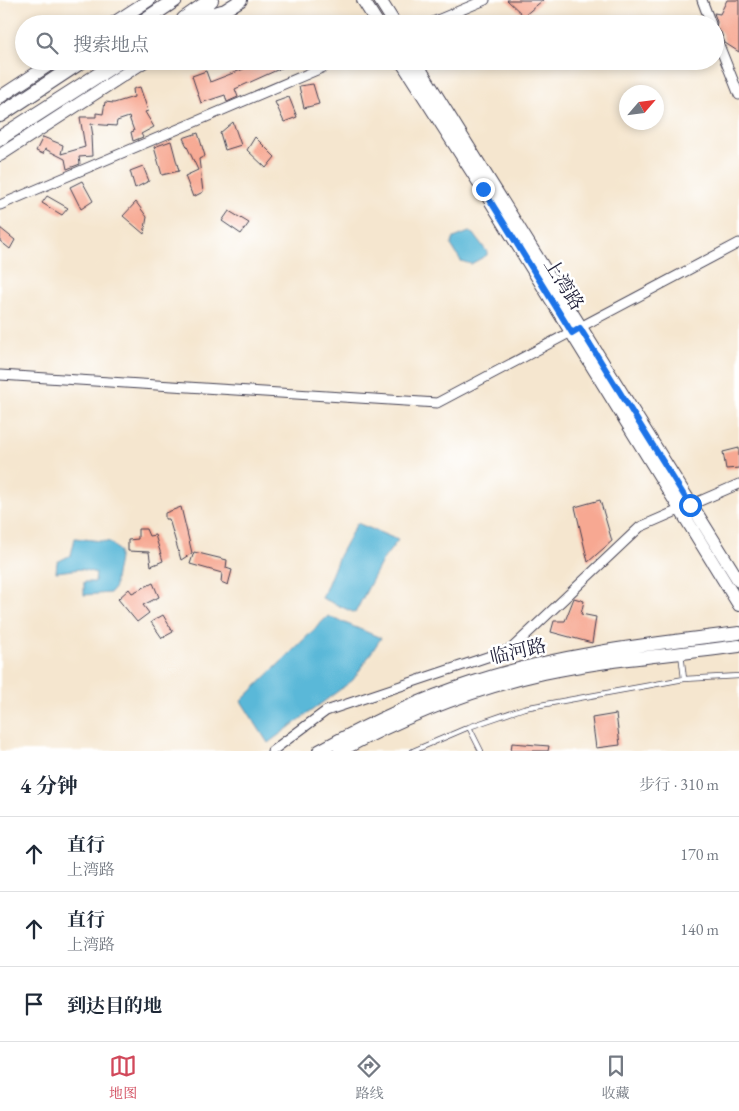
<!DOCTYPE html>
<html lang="zh">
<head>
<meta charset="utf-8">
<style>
  body { margin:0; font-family:"EB Garamond","Noto Serif SC",serif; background:#f2f2f3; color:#1f2937 }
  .compass { position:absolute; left:619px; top:85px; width:45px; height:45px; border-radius:50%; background:#fff; box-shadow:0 2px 8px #0003; rotate:62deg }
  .stop { position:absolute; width:15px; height:15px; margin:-11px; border:4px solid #1a73e8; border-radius:50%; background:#fff }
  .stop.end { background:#1a73e8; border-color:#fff; box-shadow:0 1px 5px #0008 }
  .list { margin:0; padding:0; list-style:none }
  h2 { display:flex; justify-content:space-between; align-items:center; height:65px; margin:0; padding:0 20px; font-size:21px }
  h2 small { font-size:16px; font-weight:400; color:#747a83 }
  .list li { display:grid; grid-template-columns:32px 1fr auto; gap:15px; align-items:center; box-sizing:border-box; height:75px; padding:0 20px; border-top:1px solid #e0e1e3 }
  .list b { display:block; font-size:19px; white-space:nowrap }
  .list p { margin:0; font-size:16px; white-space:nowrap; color:#747a83 }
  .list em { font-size:16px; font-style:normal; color:#747a83 }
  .icon { flex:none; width:28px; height:28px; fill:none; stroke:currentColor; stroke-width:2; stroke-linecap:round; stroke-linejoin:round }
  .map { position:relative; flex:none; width:739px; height:751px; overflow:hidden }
  .search { position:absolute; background:#fff; box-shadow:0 2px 8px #0003; left:15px; right:15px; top:15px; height:55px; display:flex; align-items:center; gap:12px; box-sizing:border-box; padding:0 18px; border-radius:28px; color:#747a83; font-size:19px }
  .sheet { height:290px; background:#fff }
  nav { display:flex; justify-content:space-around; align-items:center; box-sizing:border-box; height:70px; border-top:1px solid #e0e1e3; background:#fff; font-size:14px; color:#747a83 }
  nav a { display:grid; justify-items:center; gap:2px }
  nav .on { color:#d1495b }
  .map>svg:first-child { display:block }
  .water { fill:#5ab8d8; stroke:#3e6d8a }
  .building { fill:#f7a892 }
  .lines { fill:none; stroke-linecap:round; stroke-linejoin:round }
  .lane-casing { stroke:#423f51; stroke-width:6 }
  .street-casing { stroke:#423f51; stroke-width:11 }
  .secondary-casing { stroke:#423f51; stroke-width:14 }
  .primary-casing { stroke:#423f51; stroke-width:16 }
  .lane { stroke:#fff; stroke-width:4.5 }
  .street { stroke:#fff; stroke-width:9 }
  .secondary { stroke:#fff; stroke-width:12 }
  .primary { stroke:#fff; stroke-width:14 }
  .route { stroke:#1a73e8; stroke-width:6 }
  .labels { text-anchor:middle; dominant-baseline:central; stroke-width:5; stroke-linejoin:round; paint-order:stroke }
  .street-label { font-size:19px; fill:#22223b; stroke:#fff }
</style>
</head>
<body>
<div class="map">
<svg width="739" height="751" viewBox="0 0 739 751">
  <rect width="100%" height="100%" fill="#fff"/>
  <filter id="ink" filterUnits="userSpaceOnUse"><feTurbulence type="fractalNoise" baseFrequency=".02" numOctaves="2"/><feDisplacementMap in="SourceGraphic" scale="10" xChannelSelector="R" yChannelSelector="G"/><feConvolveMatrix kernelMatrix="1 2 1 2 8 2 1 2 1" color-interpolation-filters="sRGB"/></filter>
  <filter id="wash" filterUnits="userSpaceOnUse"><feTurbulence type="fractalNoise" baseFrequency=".0096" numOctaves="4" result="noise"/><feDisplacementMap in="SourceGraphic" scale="20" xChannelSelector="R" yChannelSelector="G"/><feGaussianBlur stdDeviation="1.12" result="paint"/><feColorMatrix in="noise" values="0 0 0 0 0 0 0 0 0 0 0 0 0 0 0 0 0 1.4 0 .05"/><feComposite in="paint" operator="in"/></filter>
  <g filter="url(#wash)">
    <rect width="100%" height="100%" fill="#f5e6cf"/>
    <path class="water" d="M469 232 474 234 487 252V255L471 264 461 261 451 245 454 238Z
      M357 523 398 540 382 561 355 613 322 598 339 556Z
      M75 538 110 542 119 551C120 564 114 574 115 587L110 593 84 595V582H95L96 573 81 569 56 572 57 562 71 555Z
      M328 616 381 638 353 680 268 743 241 701Z"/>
    <g id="blocks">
      <path class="building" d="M507 0H543L524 16Z
        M727 0H739V52L725 43 721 32 716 28 717 22 714 13 720 14Z
        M264 61H297L235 89 238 97 227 102 225 95 201 103 192 76 206 71 210 82Z
        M313 84 319 104 304 108 299 86Z
        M140 87 148 111 145 112 154 127 141 134 143 137 133 141 131 132 134 131 129 117 117 121 116 126 91 124 93 136H91L92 156 79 157 80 164 67 169 65 159 45 149 43 154 36 151 43 137 63 145 61 154 85 147 80 117H96V113L103 114 105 102 114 103 134 97 133 89Z
        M289 97 297 117 284 122 275 102Z
        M233 122 241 145 225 150 220 133Z
        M198 133 205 156 199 159 203 192 193 197 185 176 198 170 183 138Z
        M255 137 275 157 266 168 247 150Z
        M171 141 179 171 162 175 154 147Z
        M143 166 149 181 135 188 130 171Z
        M82 181 93 201 81 209 70 187Z
        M47 196 68 208 62 215 42 203Z
        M136 202 147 217 144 234 123 216Z
        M229 211 249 223 241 234 222 221Z
        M0 228 15 240 10 249 0 241Z
        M739 448V468L726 469 723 452Z
        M600 500 612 541 588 562 575 507Z
        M181 507 192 553 181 560 169 519H165V513Z
        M138 529H146L149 536 155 535 163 561 151 566 149 552 128 551V540L138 539Z
        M194 552 227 560 226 568 232 570 228 585 221 582 222 573 190 564Z
        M153 583 159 597 143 605 149 613 137 622 118 599 129 589 132 593Z
        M574 598 584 601 581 614 596 617 592 643 551 632 554 621H565Z
        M163 615 173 632 162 638 151 622Z
        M616 714 620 745 596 748 592 718Z
        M512 743 549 746 548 751H511Z"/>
    </g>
  </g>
  <g filter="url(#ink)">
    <use href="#blocks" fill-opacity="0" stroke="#423f51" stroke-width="1"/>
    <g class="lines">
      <g class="lane-casing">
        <path id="lane" d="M681 653 684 679
          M469 727 524 708 684 679 739 676
          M413 751 469 727 481 751"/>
      </g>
      <g class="street-casing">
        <path id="street" d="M702 0 711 24
          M428 24 485 0
          M715 35 739 95
          M0 205 338 61
          M0 375 437 403 739 243
          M272 751 326 711 511 649 640 527 739 484"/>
      </g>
      <g class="secondary-casing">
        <path id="secondary" d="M363 0 378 24
          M380 0 395 24
          M214 17 241 0
          M112 24 149 0
          M401 61 483 189 739 605
          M415 61 739 581
          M0 97 55 61
          M0 155 145 61
          M319 751C368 724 418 700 471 683 557 654 650 644 739 633
          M340 751C405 716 472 689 544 673 608 659 674 655 739 646"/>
      </g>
      <g class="primary-casing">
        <path id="primary" d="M184 19 211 0
          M139 24 175 0
          M180 24 222 12
          M0 115 82 61
          M0 138 120 61"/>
      </g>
      <use href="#lane" class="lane"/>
      <use href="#street" class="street"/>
      <use href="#secondary" class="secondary"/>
      <use href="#primary" class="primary"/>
    </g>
  </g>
  <g class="lines" filter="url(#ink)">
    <path class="route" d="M483 189 572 333 580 328 690 505"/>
  </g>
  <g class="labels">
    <g class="street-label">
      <text transform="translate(564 284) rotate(58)">上湾路</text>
      <text transform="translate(518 651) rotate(-13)">临河路</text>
    </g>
  </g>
</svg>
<svg class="compass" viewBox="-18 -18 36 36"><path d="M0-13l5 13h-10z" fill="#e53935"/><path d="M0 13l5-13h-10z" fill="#747a83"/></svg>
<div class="stop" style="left:690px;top:505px"></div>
<div class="stop end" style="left:483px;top:189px"></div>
<div class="search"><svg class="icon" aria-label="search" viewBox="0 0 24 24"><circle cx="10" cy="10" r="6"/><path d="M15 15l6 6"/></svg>搜索地点</div>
</div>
<section class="sheet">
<h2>4 分钟<small>步行 · 310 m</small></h2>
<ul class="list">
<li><svg class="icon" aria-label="ahead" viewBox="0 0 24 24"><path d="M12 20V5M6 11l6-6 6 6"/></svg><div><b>直行</b><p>上湾路</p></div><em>170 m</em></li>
<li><svg class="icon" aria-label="ahead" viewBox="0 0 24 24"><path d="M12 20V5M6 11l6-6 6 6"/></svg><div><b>直行</b><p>上湾路</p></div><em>140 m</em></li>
<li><svg class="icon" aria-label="arrive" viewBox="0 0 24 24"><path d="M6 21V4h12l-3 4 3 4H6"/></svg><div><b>到达目的地</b></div></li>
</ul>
</section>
<nav>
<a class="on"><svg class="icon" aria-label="map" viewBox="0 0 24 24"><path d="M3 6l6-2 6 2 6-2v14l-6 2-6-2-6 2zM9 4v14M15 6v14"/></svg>地图</a>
<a><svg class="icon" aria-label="directions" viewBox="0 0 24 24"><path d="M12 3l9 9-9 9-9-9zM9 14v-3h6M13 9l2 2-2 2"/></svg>路线</a>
<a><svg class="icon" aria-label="saved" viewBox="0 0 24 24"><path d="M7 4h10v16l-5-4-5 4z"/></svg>收藏</a>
</nav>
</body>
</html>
